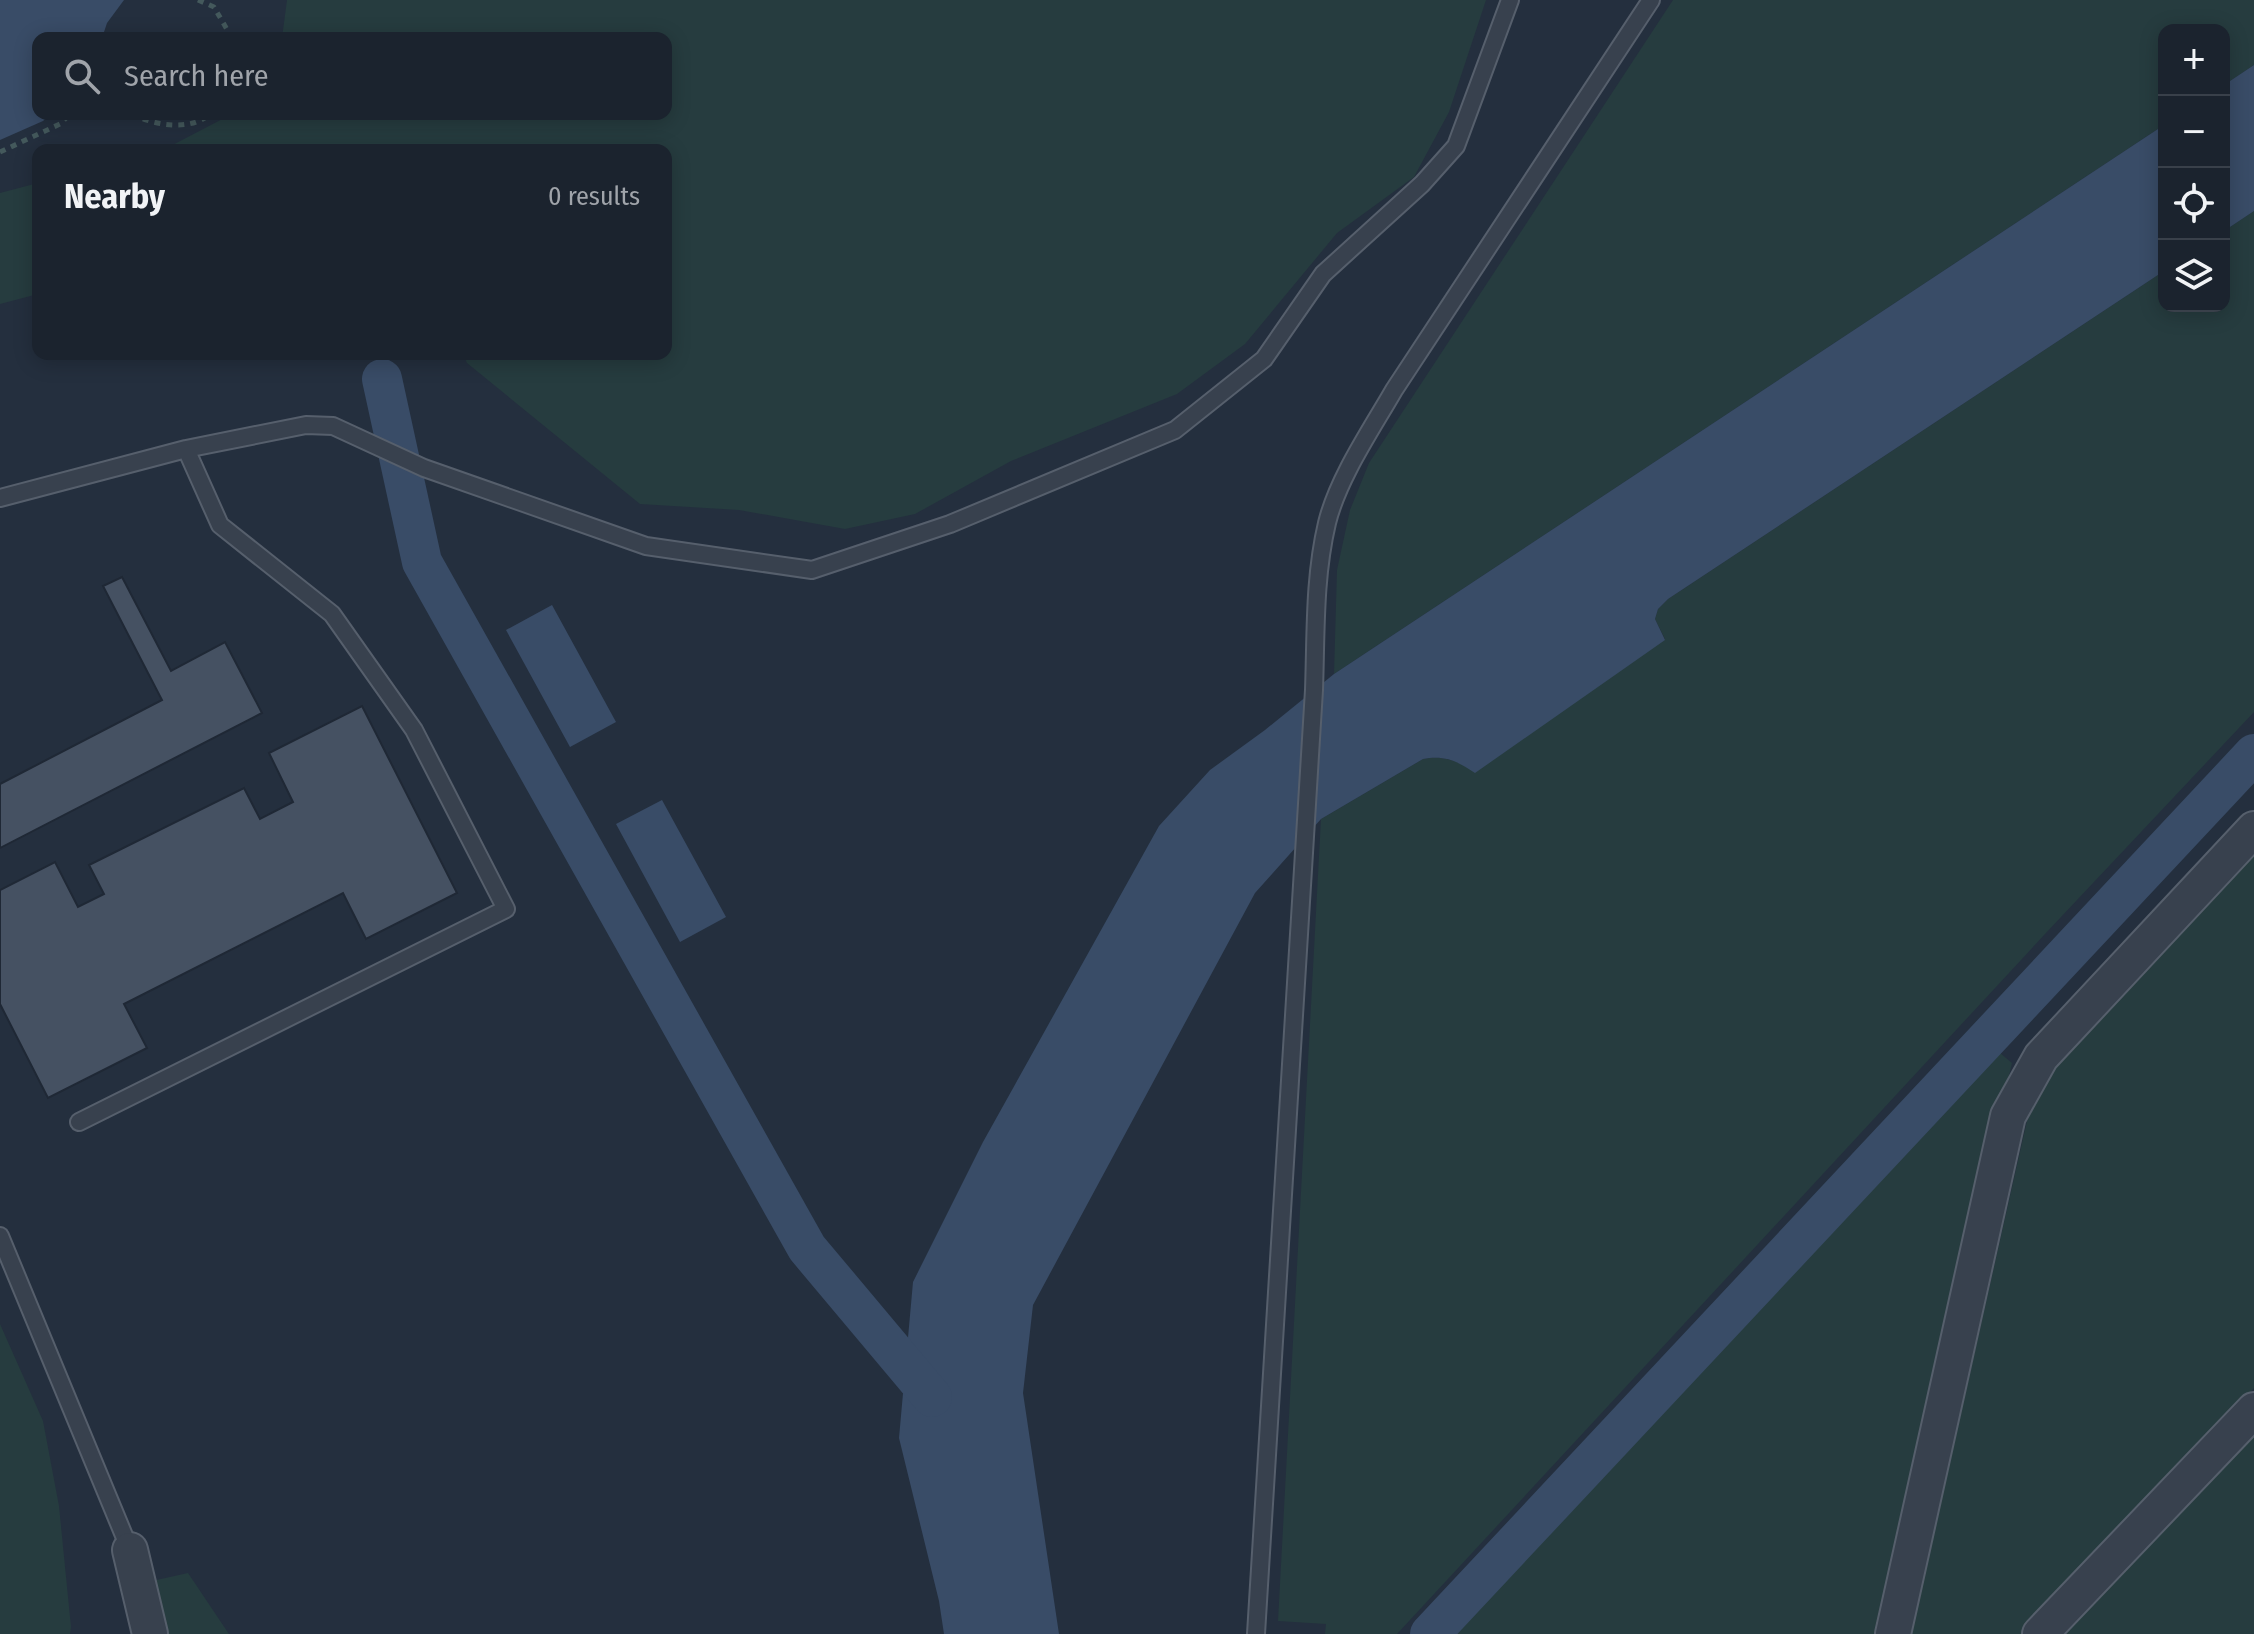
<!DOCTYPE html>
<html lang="en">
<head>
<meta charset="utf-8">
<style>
  body { margin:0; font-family:"Fira Sans Condensed",sans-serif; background:#242b36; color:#f1f3f6 }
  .controls { position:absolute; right:24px; top:24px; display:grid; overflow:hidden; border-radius:16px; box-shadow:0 4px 20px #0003 }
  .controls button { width:72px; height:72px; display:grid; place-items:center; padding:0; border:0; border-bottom:2px solid #39404a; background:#1b232e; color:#f1f3f6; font:40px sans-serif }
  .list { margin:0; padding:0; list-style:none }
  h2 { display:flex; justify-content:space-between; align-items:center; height:104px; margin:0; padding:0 32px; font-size:34px }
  h2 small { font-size:26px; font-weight:400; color:#a0a4aa }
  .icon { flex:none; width:44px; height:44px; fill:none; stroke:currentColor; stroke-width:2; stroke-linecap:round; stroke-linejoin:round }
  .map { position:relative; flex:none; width:2254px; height:1634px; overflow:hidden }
  .search { position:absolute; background:#1b232e; box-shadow:0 4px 20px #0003; left:32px; top:32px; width:640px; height:88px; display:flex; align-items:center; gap:20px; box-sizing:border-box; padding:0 28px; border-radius:16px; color:#a0a4aa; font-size:30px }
  .panel { position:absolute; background:#1b232e; box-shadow:0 4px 20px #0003; left:32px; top:144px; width:640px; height:216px; border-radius:16px }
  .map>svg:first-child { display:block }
  .green { fill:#263c3f }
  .water { fill:#394c67 }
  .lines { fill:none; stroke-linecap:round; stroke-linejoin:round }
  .canal { stroke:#394c67; stroke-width:40 }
  .building { fill:#455162; stroke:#1f2835; stroke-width:2 }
  .lane-casing { stroke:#565f6c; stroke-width:20 }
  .street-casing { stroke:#565f6c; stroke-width:38 }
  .path { stroke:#44595c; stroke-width:5; stroke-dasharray:6 6; stroke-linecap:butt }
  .lane { stroke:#38414e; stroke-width:16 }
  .street { stroke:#38414e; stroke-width:34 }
</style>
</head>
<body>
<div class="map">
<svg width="2254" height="1634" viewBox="0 0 2254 1634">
  <rect width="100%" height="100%" fill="#242f3e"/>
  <path class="green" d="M287 0H1486L1449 112 1414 177 1337 233 1245 344 1177 394 1011 461 915 514 845 529 739 510 640 504 467 363 463 354H666V150H163L232 114H666V38H282Z
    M1673 0H2254V65L2224 85V30H2164V125L1334 674 1337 570 1350 510 1369 463Z
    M38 183V294L0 304V193Z
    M2254 211V712L2045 934 1397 1634H1325L1326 1624 1278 1621 1321 819 1423 759C1445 755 1457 761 1475 772L1665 639 1655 619 1658 609 1668 599 2164 271V306H2224V231Z
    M2254 852V1388L2024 1634H1911L2027 1121 2049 1068Z
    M2000 1053 2012 1063 1876 1634H1455Z
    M0 1324 43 1421 59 1506 71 1627 70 1634H0Z
    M2254 1433V1634H2059Z
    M188 1573 229 1634H163L152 1581Z"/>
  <path class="water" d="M0 0H124L107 23 102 38H38V114H51L43 121 0 140Z
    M2254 65V211L2224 231V85Z
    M2164 125V271L1668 599 1658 609 1655 619 1665 640 1475 773C1457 761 1445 755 1423 759L1321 819 1255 893 1033 1305 1023 1393 1059 1634H944L939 1601 899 1438 913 1282 983 1142 1159 826 1210 770 1265 730 1334 674Z
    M552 605 616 722 570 747 506 630Z
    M662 800 726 917 680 942 616 824Z"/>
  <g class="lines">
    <path class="canal" d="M382 379 422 562 807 1248 932 1397
      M1430 1634 2254 754"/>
  </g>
  <path class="building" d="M122 577 171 671 225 642 262 713 0 848V784L162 700 103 586Z
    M362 706 457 893 366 939 343 893 124 1004 147 1048 48 1098 0 1004V890L55 862 78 907 104 894 89 865 244 788 260 819 293 802 269 753Z"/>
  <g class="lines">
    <g class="lane-casing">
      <path id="lane" d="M0 498 186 449 306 425 333 426 424 468 646 546 812 570 950 524 1175 430 1264 359 1323 274 1422 184 1456 146 1510 0
        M79 1122 506 909 414 730 332 614 220 525 186 449
        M0 1236 130 1550
        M1256 1634 1314 690C1316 634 1314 578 1327 523 1338 478 1371 430 1394 390L1651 0"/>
    </g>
    <g class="street-casing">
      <path id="street" d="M130 1550 150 1634
        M1893 1634 2008 1116 2041 1057 2254 829
        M2040 1634 2254 1410"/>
    </g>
    <path class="path" d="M198 0 214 7 232 38
      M132 114C153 125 190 132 210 114
      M0 152 60 124 70 114"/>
    <use href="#lane" class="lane"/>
    <use href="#street" class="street"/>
  </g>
</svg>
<div class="controls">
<button>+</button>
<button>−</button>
<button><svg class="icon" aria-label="locate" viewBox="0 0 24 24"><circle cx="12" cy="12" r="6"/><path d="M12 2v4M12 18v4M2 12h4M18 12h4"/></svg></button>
<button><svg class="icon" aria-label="layers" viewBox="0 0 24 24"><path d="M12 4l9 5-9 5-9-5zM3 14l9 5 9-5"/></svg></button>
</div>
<div class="search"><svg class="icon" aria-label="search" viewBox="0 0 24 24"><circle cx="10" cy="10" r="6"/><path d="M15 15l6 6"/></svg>Search here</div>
<section class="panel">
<h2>Nearby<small>0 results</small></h2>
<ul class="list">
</ul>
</section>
</div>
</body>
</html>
